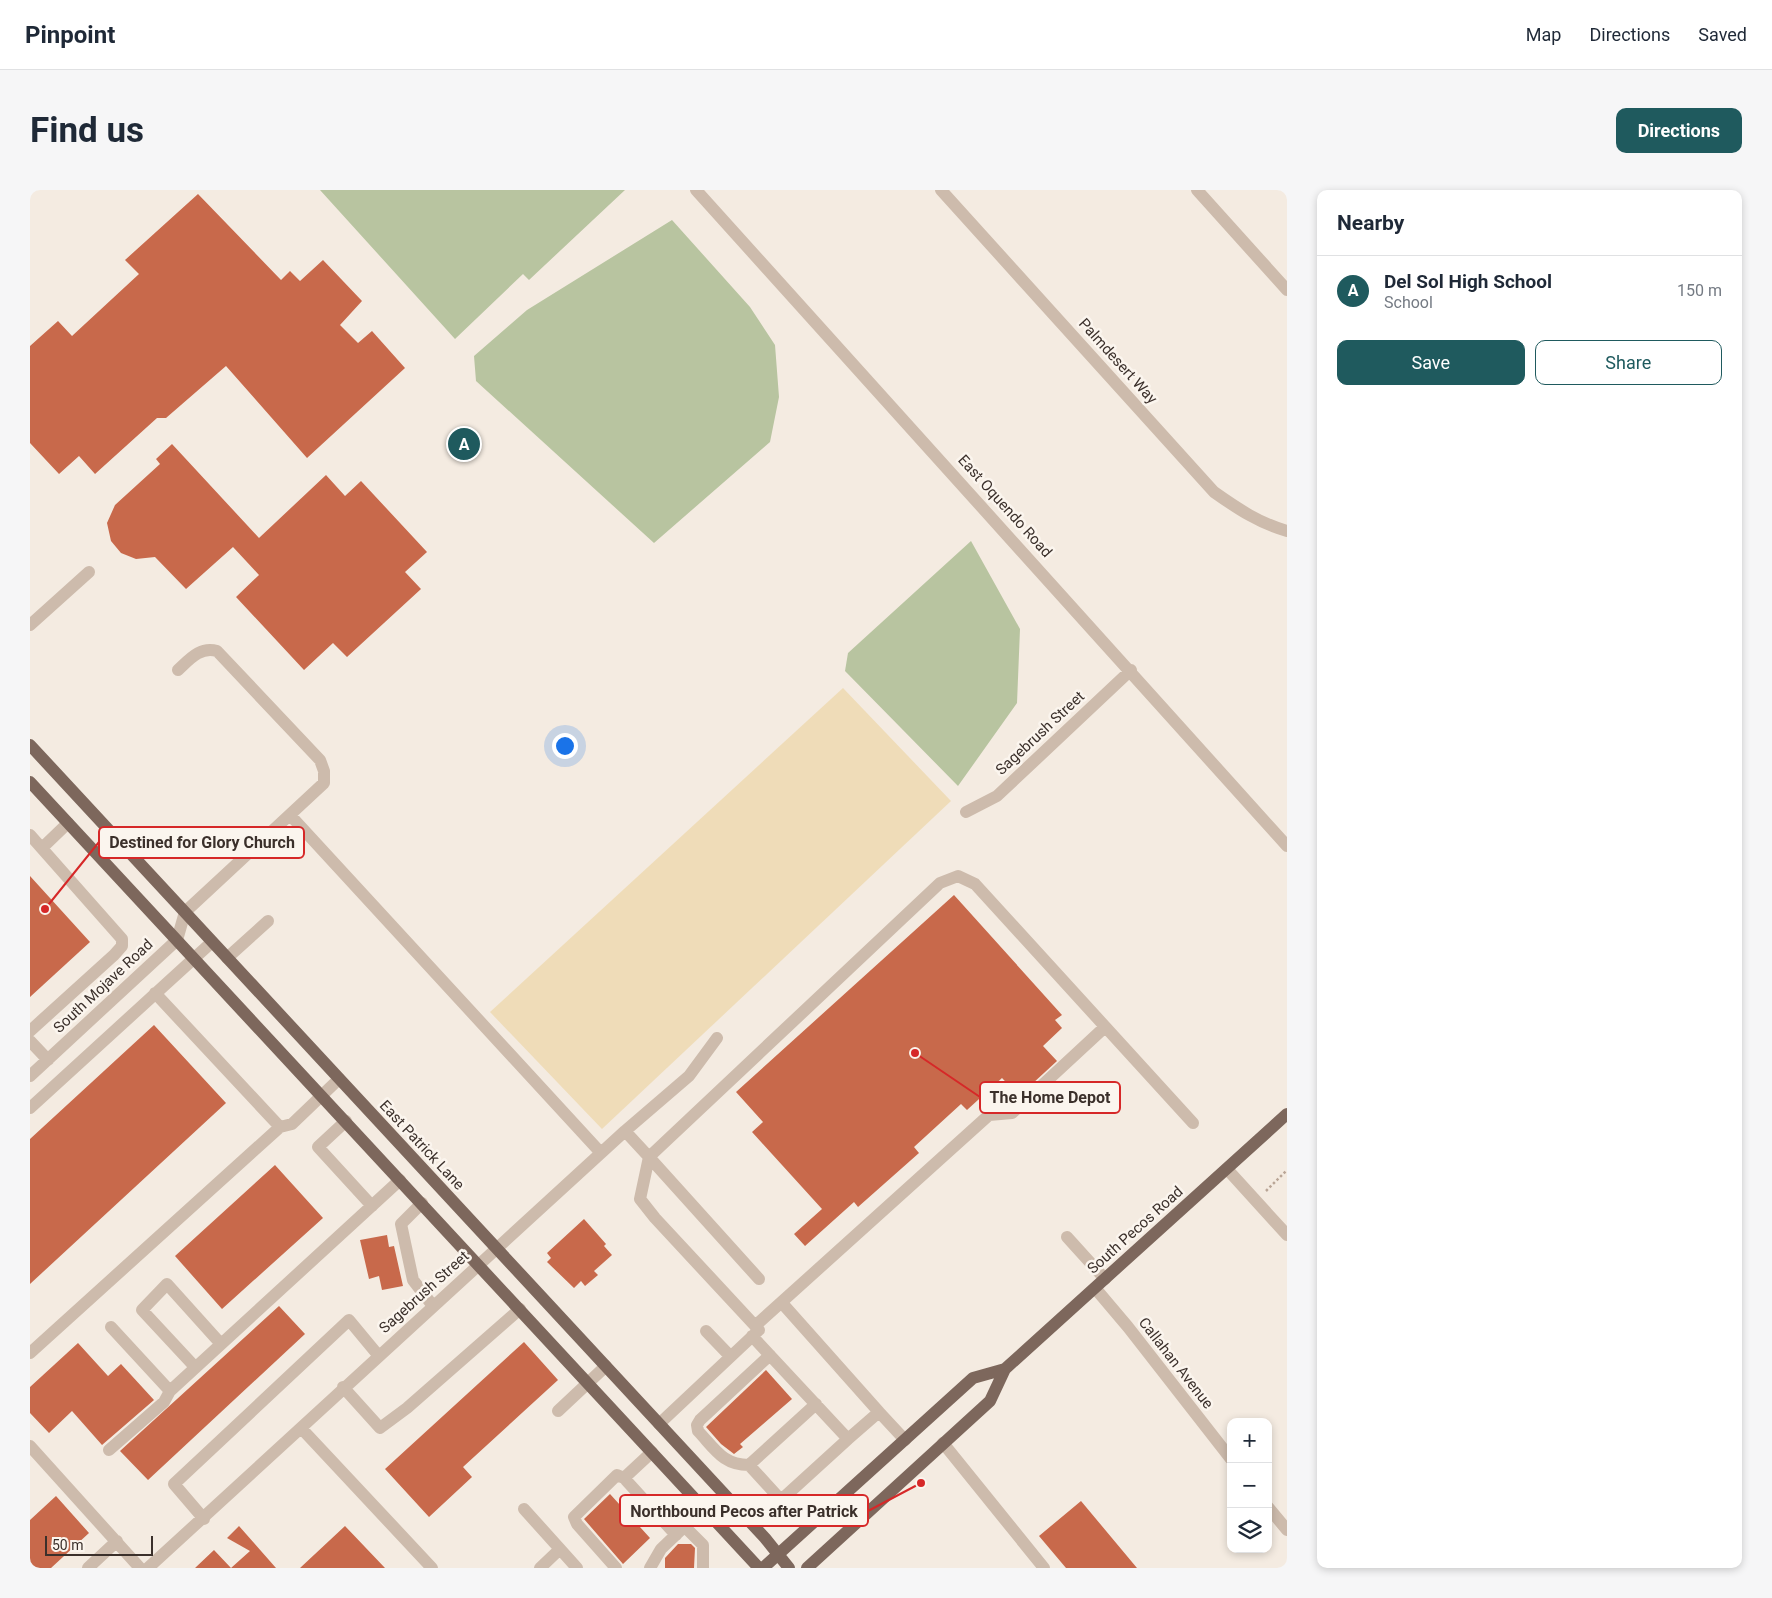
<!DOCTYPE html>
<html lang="en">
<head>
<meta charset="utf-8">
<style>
  body { margin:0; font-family:Roboto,sans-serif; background:#f6f6f7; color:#1f2937 }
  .controls { position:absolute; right:15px; bottom:15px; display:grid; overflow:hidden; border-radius:10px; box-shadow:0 2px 8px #0003 }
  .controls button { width:45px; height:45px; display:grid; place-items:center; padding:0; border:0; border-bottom:1px solid #e0e1e3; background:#fff; color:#1f2937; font:25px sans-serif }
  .scale { position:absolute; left:15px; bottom:12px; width:108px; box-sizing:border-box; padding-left:5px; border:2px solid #3b302b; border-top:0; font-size:14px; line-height:18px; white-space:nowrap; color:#3b302b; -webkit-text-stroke:4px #fbf5ee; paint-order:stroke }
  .you { position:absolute; left:534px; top:555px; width:18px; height:18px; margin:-12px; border:4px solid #fff; border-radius:50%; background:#1a73e8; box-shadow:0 0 0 8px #1a73e833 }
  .badge { display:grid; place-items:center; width:32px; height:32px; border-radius:50%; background:#1f5a5e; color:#fff; font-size:16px; font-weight:700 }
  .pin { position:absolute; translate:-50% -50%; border:2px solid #fff; box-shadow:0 1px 5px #0006 }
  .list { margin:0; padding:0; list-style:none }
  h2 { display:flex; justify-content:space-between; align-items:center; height:65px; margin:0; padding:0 20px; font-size:21px }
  h2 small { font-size:16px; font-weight:400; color:#747a83 }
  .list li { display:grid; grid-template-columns:32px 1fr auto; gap:15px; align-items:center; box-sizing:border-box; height:70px; padding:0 20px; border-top:1px solid #e0e1e3 }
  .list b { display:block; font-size:19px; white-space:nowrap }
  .list p { margin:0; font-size:16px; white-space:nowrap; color:#747a83 }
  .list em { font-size:16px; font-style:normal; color:#747a83 }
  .actions { display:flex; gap:10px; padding:15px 20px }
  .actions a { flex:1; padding:11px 0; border:1px solid #1f5a5e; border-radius:10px; text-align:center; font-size:18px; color:#1f5a5e }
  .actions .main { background:#1f5a5e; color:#fff }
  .icon { flex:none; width:28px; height:28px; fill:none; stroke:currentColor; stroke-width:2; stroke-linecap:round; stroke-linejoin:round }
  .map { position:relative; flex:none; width:1257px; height:1378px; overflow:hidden; border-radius:10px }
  header { display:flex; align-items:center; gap:30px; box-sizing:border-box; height:70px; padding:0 25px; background:#fff; border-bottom:1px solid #e0e1e3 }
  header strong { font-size:24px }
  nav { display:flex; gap:28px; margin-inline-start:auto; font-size:18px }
  .intro { display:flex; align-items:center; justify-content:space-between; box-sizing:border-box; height:120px; padding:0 30px }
  h1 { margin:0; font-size:35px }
  .button { padding:12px 22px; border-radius:10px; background:#1f5a5e; color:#fff; font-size:18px; font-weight:700 }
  main { display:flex; gap:30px; padding:0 30px }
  aside { flex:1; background:#fff; border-radius:10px; box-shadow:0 2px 8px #0003 }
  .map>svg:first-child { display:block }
  .green { fill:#b8c4a0 }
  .sand { fill:#efdcb8 }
  .building { fill:#c8694b }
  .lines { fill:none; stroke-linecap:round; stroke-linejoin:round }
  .path { stroke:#b9a596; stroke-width:2.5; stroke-dasharray:2.5 2.5; stroke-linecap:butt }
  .minor { stroke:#cdbbac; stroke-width:12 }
  .major { stroke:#7d675c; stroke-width:12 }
  .labels { text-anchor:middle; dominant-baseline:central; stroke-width:5; stroke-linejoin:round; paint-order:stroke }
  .street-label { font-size:15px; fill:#3b302b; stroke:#fbf5ee }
  .leader { fill:none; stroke:#d62828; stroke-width:2 }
  .callout-dot { fill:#d62828; stroke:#fbf5ee; stroke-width:2 }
  .callout { fill:#fbf5ee; stroke:#d62828; stroke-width:2 }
  .callout-label { font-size:16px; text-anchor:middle; font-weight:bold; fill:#3b302b }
</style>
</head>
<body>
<header>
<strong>Pinpoint</strong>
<nav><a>Map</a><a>Directions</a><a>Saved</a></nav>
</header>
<div class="intro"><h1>Find us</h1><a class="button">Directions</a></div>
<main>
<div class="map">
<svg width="1257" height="1378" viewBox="0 0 1257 1378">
  <rect width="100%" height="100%" fill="#f4ebe1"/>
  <path class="green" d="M290 0H595L499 90 493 84 425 149Z
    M642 30 720 117 745 155 749 207 740 252 624 353 446 191 444 166 497 120Z
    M941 351 990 439 987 513 928 596 815 481 818 463Z"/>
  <path class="sand" d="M813 498 921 611 572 939 460 822Z"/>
  <path class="building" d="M168 4 251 90 260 81 270 91 293 70 332 111 310 135 328 153 342 141 375 178 277 268 196 176 136 228H127L65 284 49 266 29 284 0 253V156L28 131 42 146 109 84 95 70Z
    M142 254 229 348 296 285 315 306 331 291 397 362 375 382 391 399 317 467 303 453 274 480 206 407 229 385 203 357 156 399 125 367 106 369 91 363 81 351 77 333 85 315 130 274 126 269Z
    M0 686 60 752 0 807Z
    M924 705 1032 825 1025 830 1032 838 1013 856 1027 871 989 906 972 888 937 920 931 914 884 957 889 963 828 1017 824 1012 775 1056 764 1044 792 1019 722 942 733 932 706 902Z
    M124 835 196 913 0 1094V949Z
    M245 975 293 1028 192 1119 145 1066Z
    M554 1029 576 1054 574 1056 582 1065 564 1081 568 1085 555 1096 551 1091 544 1098 517 1072 521 1068 517 1063Z
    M357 1045 359 1057 364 1056 373 1096 352 1100 349 1086 339 1089 330 1050Z
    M249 1116 275 1144 118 1290 90 1261Z
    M494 1152 528 1190 433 1277 442 1287 399 1327 355 1279Z
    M48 1153 78 1186 91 1174 124 1210 72 1255 42 1221 19 1243 0 1223V1197Z
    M736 1180 762 1209 710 1254 713 1257 704 1264 691 1254 676 1237Z
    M580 1304 620 1348 593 1374 554 1329Z
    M26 1306 59 1343 21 1378H0V1330Z
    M1051 1311 1107 1378H1036L1009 1346Z
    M209 1336 246 1378H165L184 1360 201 1378 220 1361 197 1348Z
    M315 1336 355 1378H270Z
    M648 1354H661L665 1358 664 1378H635V1368Z"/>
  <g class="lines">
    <path class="path" d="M1236 1001 1257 980"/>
    <path class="minor" d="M666 0 1257 656
      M911 0 1184 302C1208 319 1229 333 1257 341
      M1167 0 1257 100
      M0 435 59 382
      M936 622 967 606 1101 480
      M260 625 571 963
      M0 645 92 749V756L84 765 0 841
      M12 658 38 633
      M197 768 238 731
      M0 851 18 870
      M0 886 147 750 155 722 294 593V581L290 570 187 461C170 456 159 470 148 480
      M0 918 182 752
      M316 931 288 957 342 1016
      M250 937 262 934 309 889
      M595 941 619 967 910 693 928 686 945 694 1163 933
      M1197 979 1257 1045
      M392 1013 371 1034 383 1090 403 1116
      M1037 1047 1075 1089
      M1065 1098 1098 1137 1201 1269
      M752 1113 849 1222 818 1249
      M725 1136 959 925 982 923 1075 837
      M81 1137 140 1201 370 990
      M676 1141 700 1166
      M722 1146C754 1180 786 1215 818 1249L751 1310 719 1275 786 1214
      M0 1163 250 937 125 803
      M165 1177 112 1120 137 1094 191 1154
      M313 1197 350 1238 377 1218 490 1119
      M528 1221 576 1176
      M849 1222 875 1250
      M629 1234 729 1140 625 1028 610 1009 619 967 729 1089
      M271 1238 402 1378
      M913 1253 1014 1378
      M0 1256 110 1378
      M79 1260 134 1212 140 1201
      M719 1275C693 1275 685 1259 668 1241L667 1235 670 1230 740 1165
      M594 1288 622 1262
      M1238 1317 1257 1340
      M494 1319 530 1359
      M174 1329 144 1294 319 1130 348 1165
      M655 1337 673 1355V1378
      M58 1378 87 1351
      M118 1378 595 941 659 886 687 848
      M510 1378 530 1359 547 1378
      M586 1378 547 1334 544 1327 587 1285 594 1288 646 1345
      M620 1378 631 1359 674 1318"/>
    <path class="major" d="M0 555 735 1348 759 1378
      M0 592 729 1378
      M733 1378 943 1188 975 1179
      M777 1378 960 1211 975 1179 1257 924"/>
  </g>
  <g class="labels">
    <g class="street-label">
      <text transform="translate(1088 171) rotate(48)">Palmdesert Way</text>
      <text transform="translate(975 316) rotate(48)">East Oquendo Road</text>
      <text transform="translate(1010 543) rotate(-43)">Sagebrush Street</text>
      <text transform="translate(73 796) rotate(-43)">South Mojave Road</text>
      <text transform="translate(392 955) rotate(47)">East Patrick Lane</text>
      <text transform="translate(1105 1040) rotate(-42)">South Pecos Road</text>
      <text transform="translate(394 1102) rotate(-42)">Sagebrush Street</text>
      <text transform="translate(1146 1173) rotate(52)">Callahan Avenue</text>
    </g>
  </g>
  <path class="leader" d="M15 719L69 652M885 863L950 907M891 1293L838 1321"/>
  <g class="callout-dot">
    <circle cx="15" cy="719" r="5"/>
    <circle cx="885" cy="863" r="5"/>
    <circle cx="891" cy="1293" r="5"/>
  </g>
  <g class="callout">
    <rect x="69" y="637" width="205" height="31" rx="5"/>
    <rect x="950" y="892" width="140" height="31" rx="5"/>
    <rect x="590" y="1305" width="248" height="31" rx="5"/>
  </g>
  <g class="callout-label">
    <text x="172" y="658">Destined for Glory Church</text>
    <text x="1020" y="913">The Home Depot</text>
    <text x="714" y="1327">Northbound Pecos after Patrick</text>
  </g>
</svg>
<div class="controls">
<button>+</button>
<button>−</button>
<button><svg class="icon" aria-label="layers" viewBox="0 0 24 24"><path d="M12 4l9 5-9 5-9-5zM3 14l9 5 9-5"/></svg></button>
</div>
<div class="scale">50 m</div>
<div class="you"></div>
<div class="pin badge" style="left:434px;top:254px">A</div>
</div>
<aside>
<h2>Nearby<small></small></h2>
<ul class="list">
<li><span class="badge">A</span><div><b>Del Sol High School</b><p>School</p></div><em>150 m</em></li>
</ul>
<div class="actions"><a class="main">Save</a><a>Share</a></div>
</aside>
</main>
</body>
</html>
